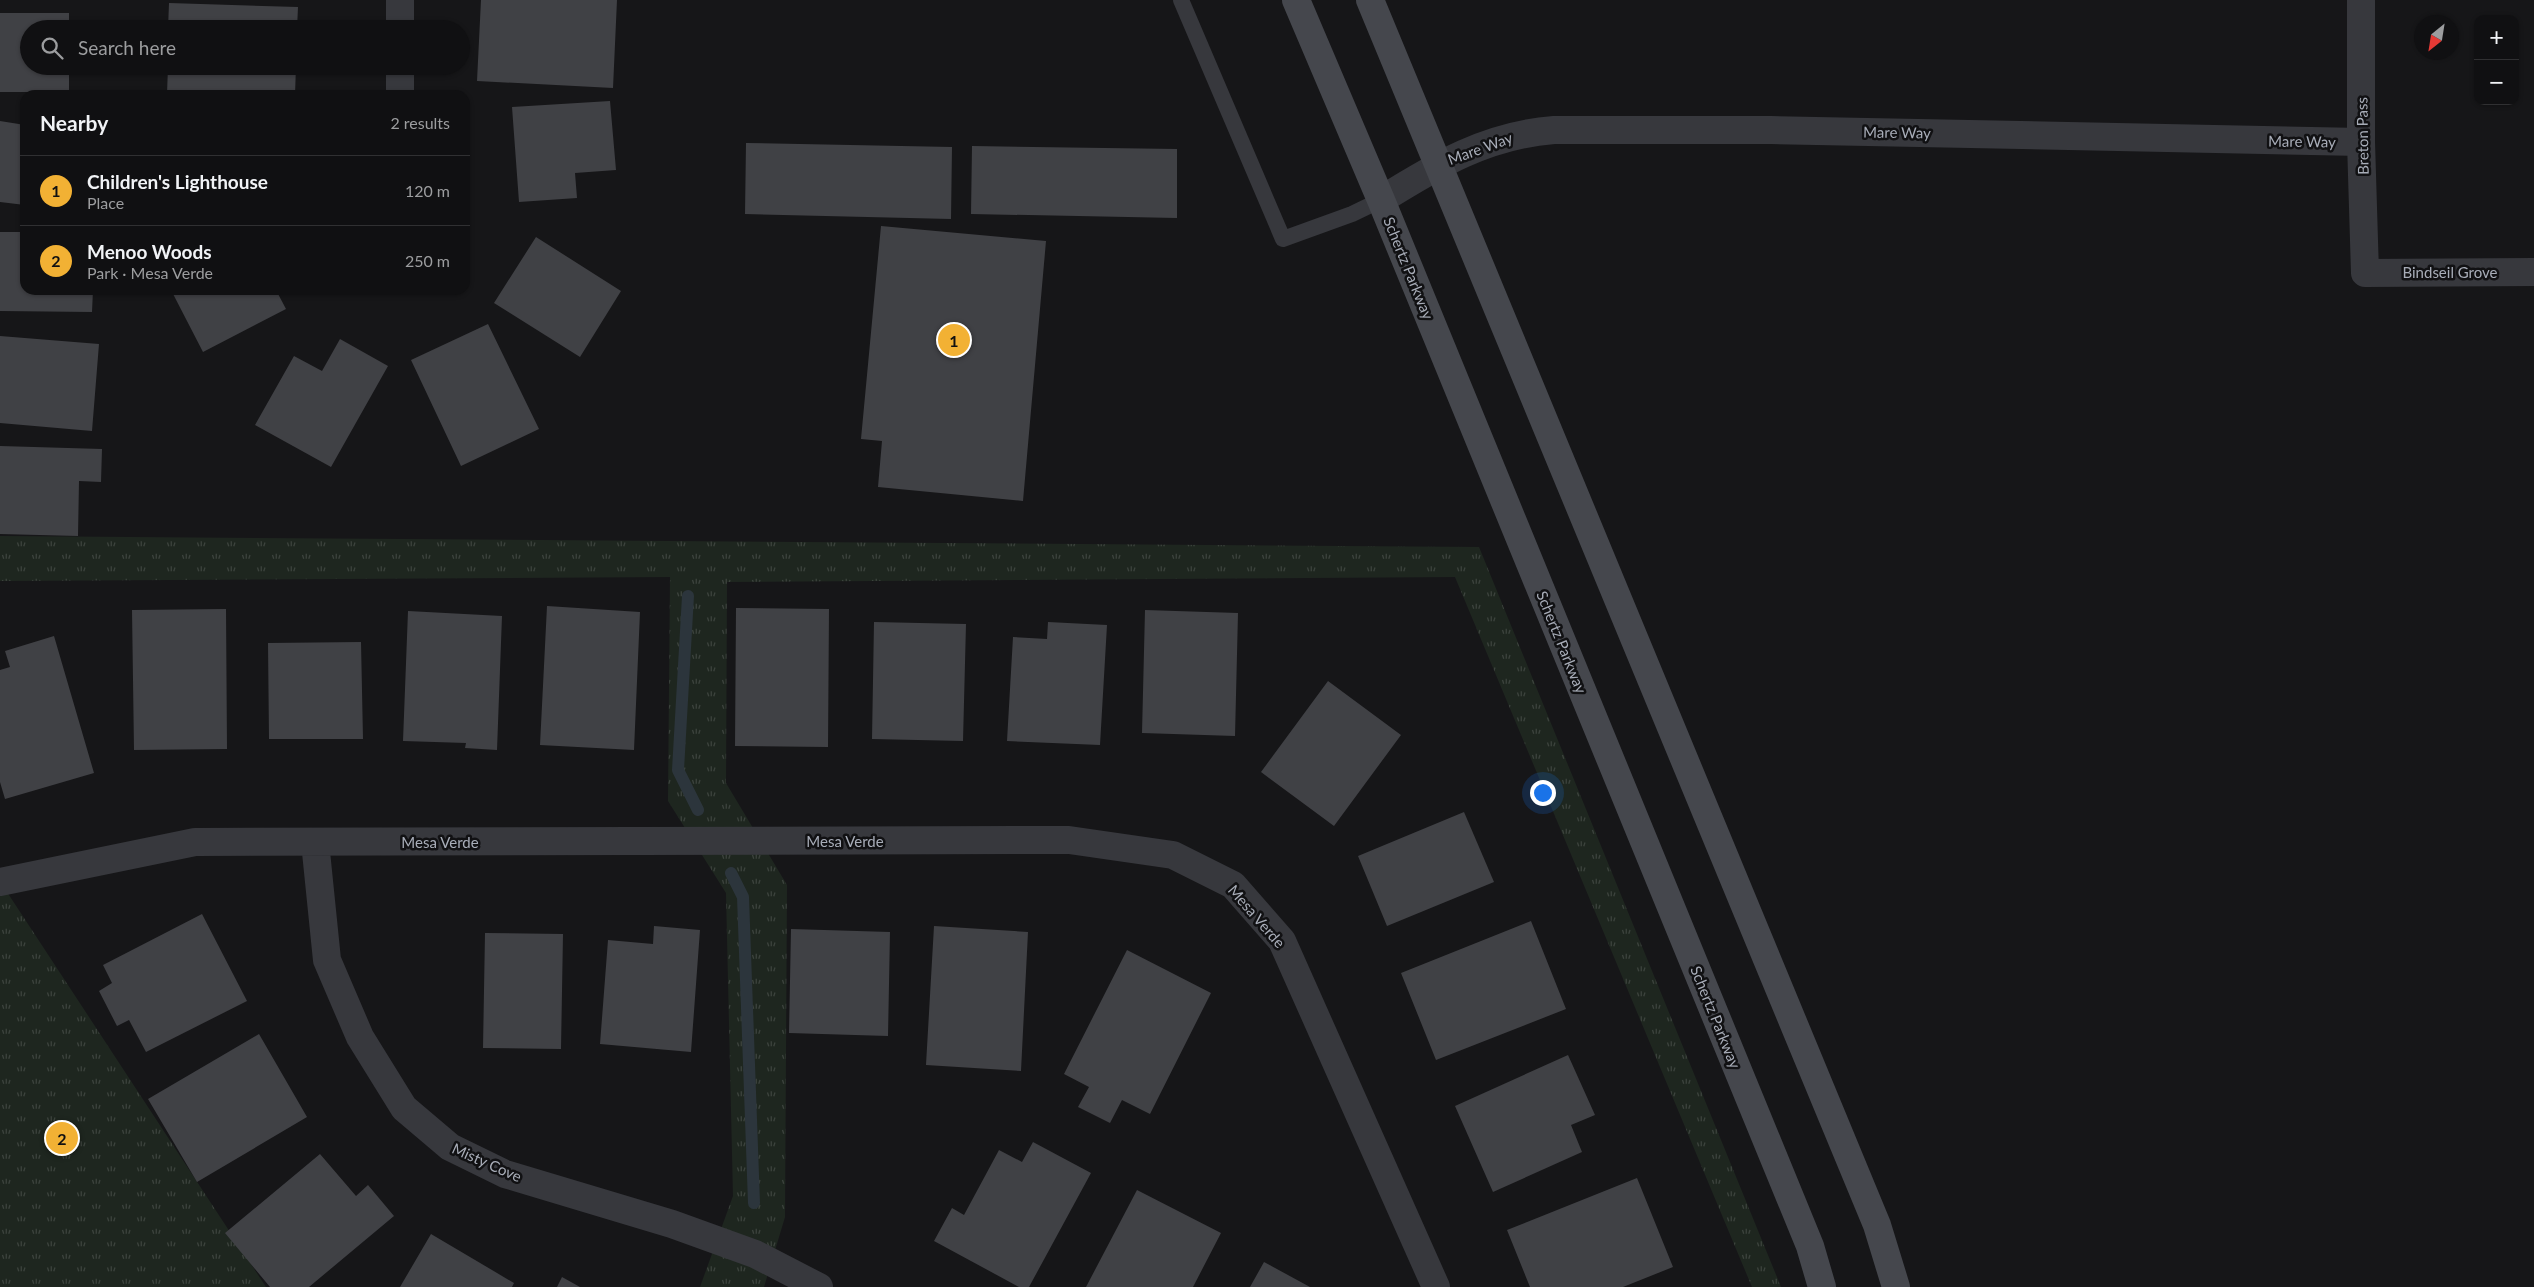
<!DOCTYPE html>
<html lang="en">
<head>
<meta charset="utf-8">
<style>
  body { margin:0; font-family:Lato,sans-serif; background:#19191b; color:#f1f3f6 }
  .controls { position:absolute; right:15px; top:15px; display:grid; overflow:hidden; border-radius:10px; box-shadow:0 1px 4px #0004 }
  .controls button { width:45px; height:45px; display:grid; place-items:center; padding:0; border:0; border-bottom:1px solid #303032; background:#101012; color:#f1f3f6; font:25px sans-serif }
  .compass { position:absolute; left:2414px; top:15px; width:45px; height:45px; border-radius:50%; background:#101012; box-shadow:0 1px 4px #0004; rotate:210deg }
  .you { position:absolute; left:1542px; top:792px; width:18px; height:18px; margin:-12px; border:4px solid #fff; border-radius:50%; background:#1a73e8; box-shadow:0 0 0 8px #1a73e833 }
  .badge { display:grid; place-items:center; width:32px; height:32px; border-radius:50%; background:#f2b134; color:#111; font-size:16px; font-weight:700 }
  .pin { position:absolute; translate:-50% -50%; border:2px solid #fff; box-shadow:0 1px 5px #0006 }
  .list { margin:0; padding:0; list-style:none }
  h2 { display:flex; justify-content:space-between; align-items:center; height:65px; margin:0; padding:0 20px; font-size:21px }
  h2 small { font-size:16px; font-weight:400; color:#9c9d9f }
  .list li { display:grid; grid-template-columns:32px 1fr auto; gap:15px; align-items:center; box-sizing:border-box; height:70px; padding:0 20px; border-top:1px solid #303032 }
  .list b { display:block; font-size:19px; white-space:nowrap }
  .list p { margin:0; font-size:16px; white-space:nowrap; color:#9c9d9f }
  .list em { font-size:16px; font-style:normal; color:#9c9d9f }
  .icon { flex:none; width:28px; height:28px; fill:none; stroke:currentColor; stroke-width:2; stroke-linecap:round; stroke-linejoin:round }
  .map { position:relative; flex:none; width:2534px; height:1287px; overflow:hidden }
  .search { position:absolute; background:#101012; box-shadow:0 1px 4px #0004; left:20px; top:20px; width:450px; height:55px; display:flex; align-items:center; gap:12px; box-sizing:border-box; padding:0 18px; border-radius:28px; color:#9c9d9f; font-size:19px }
  .panel { position:absolute; background:#101012; box-shadow:0 1px 4px #0004; left:20px; top:90px; width:450px; height:205px; border-radius:15px }
  .map>svg:first-child { display:block }
  .park { fill:url(#park-tufts) }
  .lines { fill:none; stroke-linecap:round; stroke-linejoin:round }
  .stream { stroke:#2c353c; stroke-width:12 }
  .building { fill:#404145 }
  .service { stroke:#37383d; stroke-width:16 }
  .minor { stroke:#37383d; stroke-width:28 }
  .secondary { stroke:#45474d; stroke-width:28 }
  .labels { text-anchor:middle; dominant-baseline:central; stroke-width:5; stroke-linejoin:round; paint-order:stroke }
  .street-label { font-size:15px; fill:#a8adb8; stroke:#111113 }
</style>
</head>
<body>
<div class="map">
<svg width="2534" height="1287" viewBox="0 0 2534 1287">
  <defs>
    <pattern id="park-tufts" width="24" height="20" patternUnits="userSpaceOnUse" patternTransform="scale(1.25)"><rect width="24" height="20" fill="#1e261f"/><path d="M3 7l-1-3M5 7V3M7 7l1-3M15 17l-1-3M17 17v-4M19 17l1-3" fill="none" stroke="#3c433d"/></pattern>
  </defs>
  <rect width="100%" height="100%" fill="#161618"/>
  <path class="park" d="M0 536 1479 547 1781 1287H1752L1455 577 727 582 726 783 787 885 785 1217 764 1287H700L733 1196 726 893 668 801 670 577 0 581Z
    M0 889H5L266 1287H0Z"/>
  <g class="lines">
    <path class="stream" d="M688 596 678 770 698 810
      M731 873 743 897 754 1203"/>
  </g>
  <path class="building" d="M481 0H617L613 88 477 81Z
    M169 3 298 7 297 29H168Z
    M0 13H69V29H29V66H69V92H0Z
    M168 66H296L295 95 167 94Z
    M610 101 616 170 575 173 577 198 519 202 512 107Z
    M0 121 25 125V205L0 202Z
    M746 143 952 147 951 219 745 214Z
    M972 146 1177 149V218L971 214Z
    M881 226 1046 241 1023 501 878 487 882 441 861 439Z
    M0 232H25V290H93L92 312 0 311Z
    M536 237 621 291 580 357 494 303Z
    M171 290H276L286 309 203 352Z
    M488 324 539 429 461 466 411 360Z
    M0 336 99 344 92 431 0 423Z
    M340 339 388 366 331 467 255 425 294 356 322 371Z
    M0 446 102 449 101 482 79 481 78 536 0 534Z
    M547 606 640 612 634 750 540 745Z
    M736 608 829 609 828 747 735 746Z
    M226 609 227 749 134 750 132 610Z
    M1145 610 1238 613 1235 736 1142 733Z
    M408 611 502 616 497 750 465 748 466 743 403 741Z
    M874 622 966 624 963 741 872 739Z
    M1048 622 1107 625 1100 745 1007 741 1013 637 1047 639Z
    M54 636 94 773 5 799 0 782V670L10 667 5 651Z
    M361 642 363 739H269L268 643Z
    M1328 681 1401 735 1334 826 1261 772Z
    M1464 812 1494 882 1387 926 1358 856Z
    M202 914 247 1001 146 1052 129 1020 117 1026 99 991 112 983 103 965Z
    M1531 921 1566 1009 1436 1060 1401 973Z
    M654 926 700 930 691 1052 600 1044 608 940 653 944Z
    M934 926 1028 932 1021 1071 926 1065Z
    M791 929 890 932 888 1036 789 1033Z
    M485 933 563 934 561 1049 483 1048Z
    M1127 950 1211 993 1150 1114 1122 1100 1110 1123 1078 1107 1089 1087 1064 1074Z
    M259 1034 307 1117 197 1182 148 1099Z
    M1568 1055 1595 1115 1571 1125 1582 1152 1493 1192 1455 1106Z
    M1033 1142 1091 1173 1029 1287H1019L934 1241 952 1208 964 1215 999 1150 1022 1162Z
    M320 1154 356 1196 368 1185 394 1216 309 1287H270L225 1233Z
    M1637 1178 1673 1267 1623 1287H1530L1507 1230Z
    M1137 1190 1221 1233 1193 1287H1086Z
    M431 1234 514 1283 512 1287H400Z
    M1264 1262 1310 1287H1250Z
    M562 1277 580 1287H557Z"/>
  <g class="lines">
    <path class="service" d="M1181 0 1283 239 1352 214 1381 200"/>
    <path class="minor" d="M2361 0V142L2365 273 2534 272
      M400 29V0
      M400 95V66
      M1381 200C1437 165 1487 135 1554 130H1771L2361 142
      M315 842 327 960 360 1037 404 1108 450 1147 505 1174 672 1224 755 1254 819 1287
      M0 882 195 842 1069 840 1173 855 1233 885 1282 941 1436 1287"/>
    <path class="secondary" d="M1296 0 1381 200 1810 1246 1822 1287
      M1370 0 1877 1225 1896 1287"/>
  </g>
  <g class="labels">
    <g class="street-label">
      <text transform="translate(1897 132) rotate(1)">Mare Way</text>
      <text transform="translate(2362 136) rotate(-91)">Breton Pass</text>
      <text transform="translate(2302 141) rotate(1)">Mare Way</text>
      <text transform="translate(1480 148) rotate(-20)">Mare Way</text>
      <text transform="translate(1409 268) rotate(68)">Schertz Parkway</text>
      <text x="2450" y="272">Bindseil Grove</text>
      <text transform="translate(1562 642) rotate(68)">Schertz Parkway</text>
      <text x="845" y="841">Mesa Verde</text>
      <text x="440" y="842">Mesa Verde</text>
      <text transform="translate(1257 916) rotate(49)">Mesa Verde</text>
      <text transform="translate(1716 1017) rotate(68)">Schertz Parkway</text>
      <text transform="translate(487 1162) rotate(24)">Misty Cove</text>
    </g>
  </g>
</svg>
<div class="controls">
<button>+</button>
<button>−</button>
</div>
<svg class="compass" viewBox="-18 -18 36 36"><path d="M0-13l5 13h-10z" fill="#e53935"/><path d="M0 13l5-13h-10z" fill="#9c9d9f"/></svg>
<div class="you"></div>
<div class="pin badge" style="left:954px;top:340px">1</div>
<div class="pin badge" style="left:62px;top:1138px">2</div>
<div class="search"><svg class="icon" aria-label="search" viewBox="0 0 24 24"><circle cx="10" cy="10" r="6"/><path d="M15 15l6 6"/></svg>Search here</div>
<section class="panel">
<h2>Nearby<small>2 results</small></h2>
<ul class="list">
<li><span class="badge">1</span><div><b>Children's Lighthouse</b><p>Place</p></div><em>120 m</em></li>
<li><span class="badge">2</span><div><b>Menoo Woods</b><p>Park · Mesa Verde</p></div><em>250 m</em></li>
</ul>
</section>
</div>
</body>
</html>
